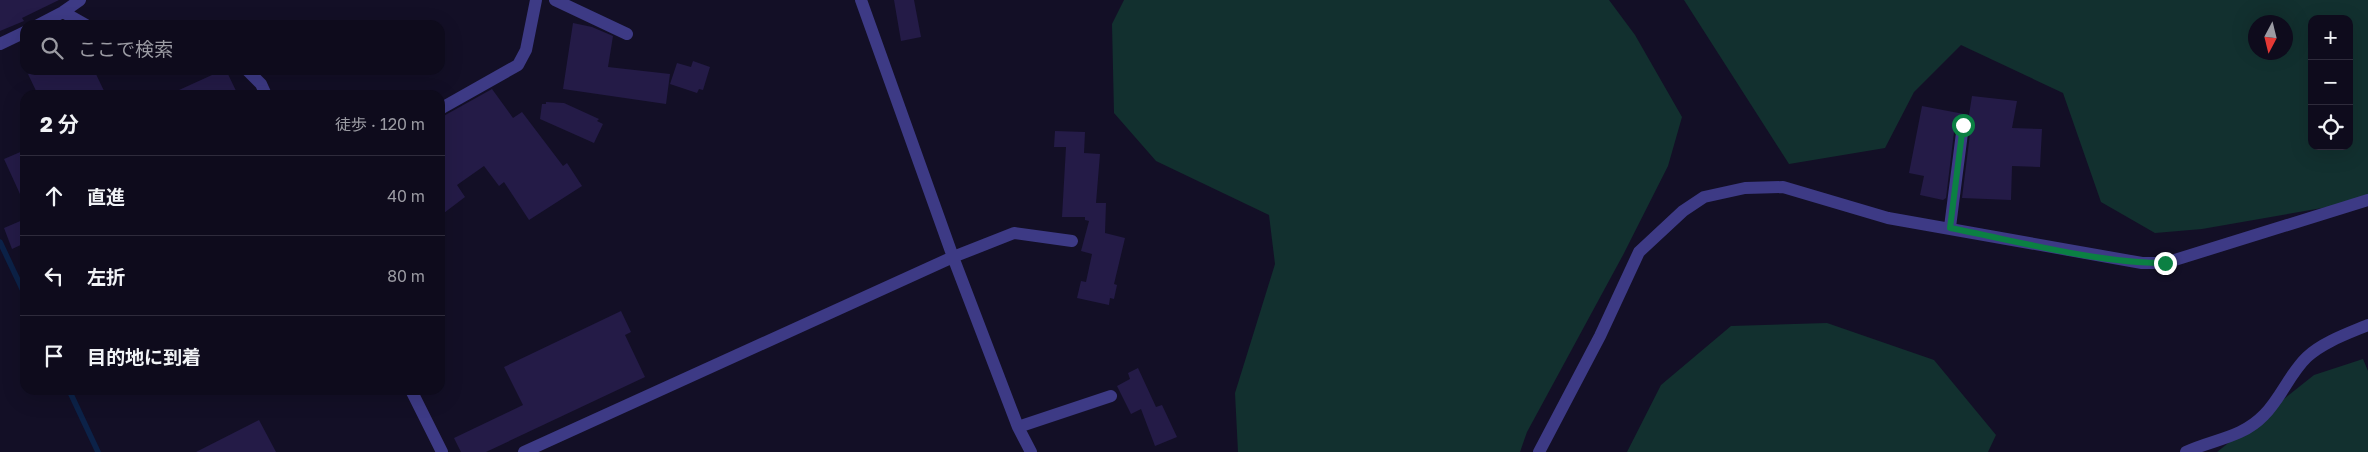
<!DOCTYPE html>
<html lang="ja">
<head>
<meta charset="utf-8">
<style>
  body { margin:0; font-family:"Golos Text","Noto Sans JP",sans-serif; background:#171425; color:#f1f3f6 }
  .controls { position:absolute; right:15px; top:15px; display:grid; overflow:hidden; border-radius:10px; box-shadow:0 5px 20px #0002 }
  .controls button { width:45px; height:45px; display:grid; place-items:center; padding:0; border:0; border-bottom:1px solid #2e2b3b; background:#0e0b1c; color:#f1f3f6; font:25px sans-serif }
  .compass { position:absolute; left:2248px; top:15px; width:45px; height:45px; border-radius:50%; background:#0e0b1c; box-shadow:0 5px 20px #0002; rotate:187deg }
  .stop { position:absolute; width:15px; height:15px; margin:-11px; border:4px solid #0b8043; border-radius:50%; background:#fff }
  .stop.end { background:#0b8043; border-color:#fff; box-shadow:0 1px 5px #0008 }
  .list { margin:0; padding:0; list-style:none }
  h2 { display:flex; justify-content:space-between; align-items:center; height:65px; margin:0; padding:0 20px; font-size:21px }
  h2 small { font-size:16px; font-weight:400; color:#9b9ba3 }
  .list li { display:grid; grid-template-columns:32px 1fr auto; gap:15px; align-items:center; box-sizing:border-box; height:80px; padding:0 20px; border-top:1px solid #2e2b3b }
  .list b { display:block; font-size:19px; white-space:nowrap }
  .list em { font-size:16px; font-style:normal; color:#9b9ba3 }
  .icon { flex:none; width:28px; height:28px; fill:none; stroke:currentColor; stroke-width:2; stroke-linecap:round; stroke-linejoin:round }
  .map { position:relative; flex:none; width:2368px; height:452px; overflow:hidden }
  .search { position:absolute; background:#0e0b1c; box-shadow:0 5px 20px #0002; left:20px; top:20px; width:425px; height:55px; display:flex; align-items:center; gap:12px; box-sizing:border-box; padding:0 18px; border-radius:15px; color:#9b9ba3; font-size:19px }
  .panel { position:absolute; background:#0e0b1c; box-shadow:0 5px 20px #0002; left:20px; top:90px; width:425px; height:305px; border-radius:15px }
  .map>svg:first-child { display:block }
  .green { fill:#12302f; fill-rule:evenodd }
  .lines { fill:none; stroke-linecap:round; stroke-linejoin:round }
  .stream { stroke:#0c2248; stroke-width:5.5 }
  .building { fill:#241b47 }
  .minor { stroke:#3d3a85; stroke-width:12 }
  .route { stroke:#0b8043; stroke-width:6 }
</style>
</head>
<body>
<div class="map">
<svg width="2368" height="452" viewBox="0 0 2368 452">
  <rect width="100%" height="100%" fill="#130f26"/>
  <path class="green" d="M1124 0H1609L1635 35 1682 117 1668 166 1623 255 1527 432 1520 452H1238L1235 393 1275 264 1269 215 1156 161 1114 113 1112 24Z
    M1684 0H2368V200L2202 229 2155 233 2101 202 2063 93 1961 45 1914 92 1885 148 1789 164ZM2312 19H2349V146H2312ZM2256 22H2286V52H2256Z
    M1827 323 1934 360 1996 435 1988 452H1627L1661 385 1731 326Z
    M2363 359 2368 371V452H2217L2314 375Z"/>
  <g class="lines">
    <path class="stream" d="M0 242 25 295
      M69 390 98 452"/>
  </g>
  <path class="building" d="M0 0H59L22 18 24 21 0 31Z
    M894 0H914L921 37 901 41Z
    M573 23 592 27 613 36 608 67 670 74 666 104 563 89Z
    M693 61 710 67 703 90 699 89 697 93 670 84 677 63 691 67Z
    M37 70H76L78 75 94 70 106 95H38L28 74Z
    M223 70H226L238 95H168Z
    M492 89 513 118 522 112 563 166 567 163 582 186 529 220 504 182 499 186 484 166 457 185 465 197 440 216V118Z
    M1972 96 2017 101 2012 128 2042 129 2040 167 2012 166 2011 200 1962 198 1971 126 1968 118 1960 117 1955 124 1946 198 1943 200 1920 195 1924 176 1909 173 1922 106 1969 115Z
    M546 102 564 103 599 119 597 121 603 124 594 143 540 119 542 104H546Z
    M1055 131 1085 132 1084 153 1100 154 1096 203H1106L1105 233 1125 238 1114 284 1117 285 1114 299 1110 298 1109 305 1077 298 1081 281 1086 282 1092 254 1081 251 1089 221 1085 220V217H1062L1066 147H1054Z
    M25 150V205L4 159Z
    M25 219V243L12 249 4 228Z
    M621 311 631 332 625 335 645 377 486 452H461L454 438 523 405 504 367Z
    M1138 368 1156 407 1162 405 1177 437 1155 446 1141 409 1131 414 1117 386 1130 379 1128 373Z
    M259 420 276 452H196Z"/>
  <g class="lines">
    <path class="minor" d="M555 0 627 34
      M861 0 953 257 1018 427 1031 452
      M63 12 86 25
      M38 25 63 12 80 0
      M0 44 25 32
      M247 70 261 84 266 95
      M440 109 518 65 526 50 536 0
      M1950 227 1963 125
      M411 390 442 452
      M1018 427 1111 396
      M524 452 953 257 1014 233 1072 241
      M1539 452 1600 336 1639 252 1683 211 1704 197 1745 188 1783 187 1888 218 2142 263H2165L2368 200
      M2186 452C2214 439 2242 438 2264 415 2281 398 2290 373 2307 357 2323 342 2349 333 2368 325"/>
  </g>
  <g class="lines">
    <path class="route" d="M1963 125 1950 228C2017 241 2097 263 2165 263"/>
  </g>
</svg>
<div class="controls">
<button>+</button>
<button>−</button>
<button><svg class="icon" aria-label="locate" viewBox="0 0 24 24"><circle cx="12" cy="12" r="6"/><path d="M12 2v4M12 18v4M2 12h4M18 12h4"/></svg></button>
</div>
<svg class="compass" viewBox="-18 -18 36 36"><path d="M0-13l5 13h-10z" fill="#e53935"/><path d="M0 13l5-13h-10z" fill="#9b9ba3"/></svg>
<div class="stop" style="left:1963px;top:125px"></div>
<div class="stop end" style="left:2165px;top:263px"></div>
<div class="search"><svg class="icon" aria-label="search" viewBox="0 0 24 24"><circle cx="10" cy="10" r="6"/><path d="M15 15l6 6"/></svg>ここで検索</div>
<section class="panel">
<h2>2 分<small>徒歩 · 120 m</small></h2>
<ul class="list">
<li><svg class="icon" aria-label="ahead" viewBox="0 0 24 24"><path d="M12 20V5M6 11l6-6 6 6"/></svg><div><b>直進</b></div><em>40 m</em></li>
<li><svg class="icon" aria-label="left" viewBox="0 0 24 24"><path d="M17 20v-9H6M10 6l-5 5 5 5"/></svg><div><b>左折</b></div><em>80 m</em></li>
<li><svg class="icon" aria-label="arrive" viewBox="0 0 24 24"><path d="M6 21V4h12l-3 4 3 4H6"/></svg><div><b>目的地に到着</b></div></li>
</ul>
</section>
</div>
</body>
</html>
